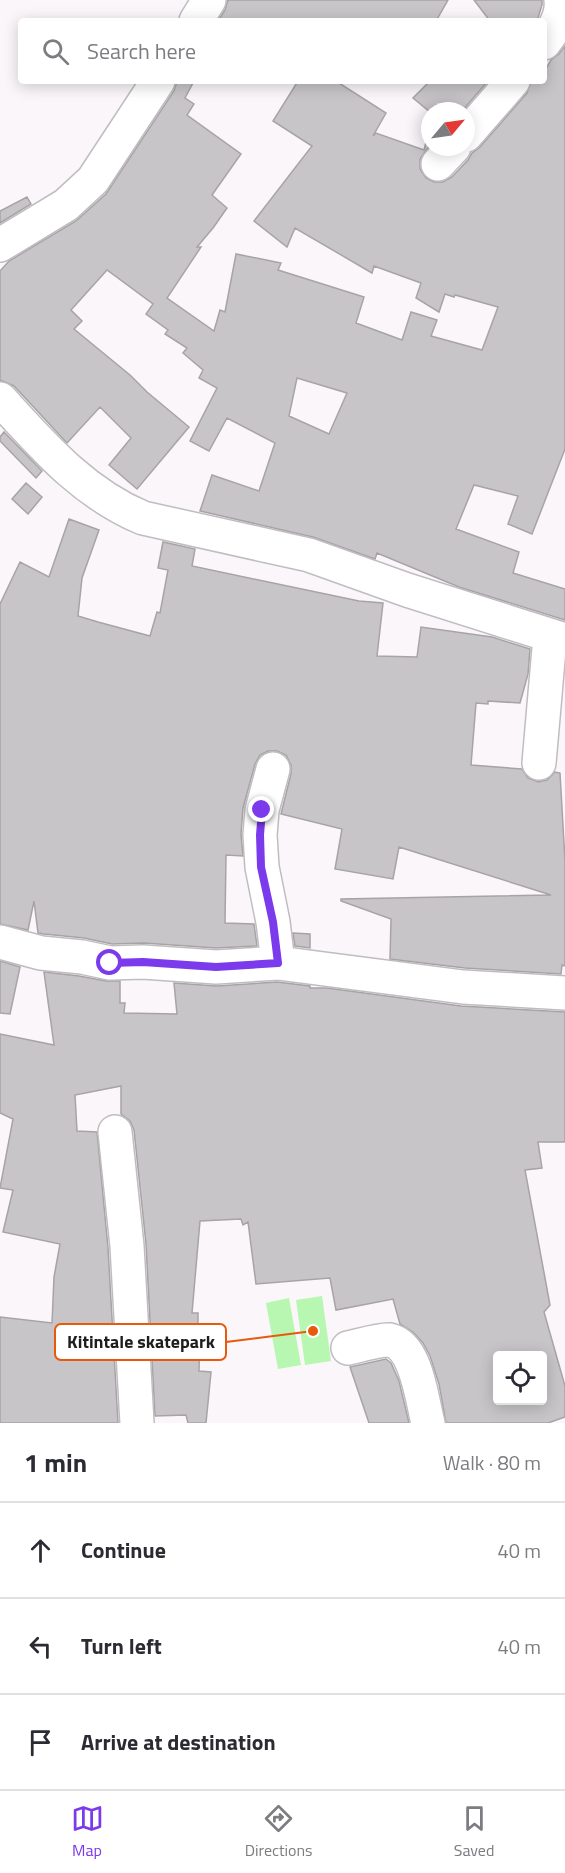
<!DOCTYPE html>
<html lang="en">
<head>
<meta charset="utf-8">
<style>
  body { margin:0; font-family:"Titillium Web",sans-serif; background:#f7f7f7; color:#2b2b33 }
  .controls { position:absolute; right:18px; bottom:18px; display:grid; overflow:hidden; border-radius:6px; box-shadow:0 3px 15px #0003 }
  .controls button { width:54px; height:54px; display:grid; place-items:center; padding:0; border:0; border-bottom:2px solid #e1e1e2; background:#fff; color:#2b2b33; font:30px sans-serif }
  .compass { position:absolute; left:421px; top:102px; width:54px; height:54px; border-radius:50%; background:#fff; box-shadow:0 3px 15px #0003; rotate:61deg }
  .stop { position:absolute; width:18px; height:18px; margin:-14px; border:4px solid #7c3aed; border-radius:50%; background:#fff }
  .stop.end { background:#7c3aed; border-color:#fff; box-shadow:0 2px 6px #0008 }
  .list { margin:0; padding:0; list-style:none }
  h2 { display:flex; justify-content:space-between; align-items:center; height:78px; margin:0; padding:0 24px; font-size:26px }
  h2 small { font-size:20px; font-weight:400; color:#7c7c81 }
  .list li { display:grid; grid-template-columns:39px 1fr auto; gap:18px; align-items:center; box-sizing:border-box; height:96px; padding:0 24px; border-top:2px solid #e1e1e2 }
  .list b { display:block; font-size:22px; white-space:nowrap }
  .list em { font-size:20px; font-style:normal; color:#7c7c81 }
  .icon { flex:none; width:33px; height:33px; fill:none; stroke:currentColor; stroke-width:2; stroke-linecap:round; stroke-linejoin:round }
  .map { position:relative; flex:none; width:565px; height:1423px; overflow:hidden }
  .search { position:absolute; background:#fff; box-shadow:0 3px 15px #0003; left:18px; right:18px; top:18px; height:66px; display:flex; align-items:center; gap:15px; box-sizing:border-box; padding:0 21px; border-radius:6px; color:#7c7c81; font-size:22px }
  .sheet { height:366px; background:#fff }
  nav { display:flex; justify-content:space-around; align-items:center; box-sizing:border-box; height:84px; border-top:2px solid #e1e1e2; background:#fff; font-size:16px; color:#7c7c81 }
  nav a { display:grid; justify-items:center; gap:3px }
  nav .on { color:#7c3aed }
  .map>svg:first-child { display:block }
  .green { fill:#b7f7b1 }
  .building { fill:#c8c5c8; stroke:#a7a3a7; stroke-width:1.5; fill-rule:evenodd }
  .lines { fill:none; stroke-linecap:round; stroke-linejoin:round }
  .minor-casing { stroke:#c0bdc0; stroke-width:36 }
  .minor { stroke:#fff; stroke-width:33 }
  .route { stroke:#7c3aed; stroke-width:8 }
  .leader { fill:none; stroke:#e8590c; stroke-width:2 }
  .callout-dot { fill:#e8590c; stroke:#fff; stroke-width:2 }
  .callout { fill:#fff; stroke:#e8590c; stroke-width:2 }
  .callout-label { font-size:18px; text-anchor:middle; font-weight:bold; fill:#1f1e1f }
</style>
</head>
<body>
<div class="map">
<svg width="565" height="1423" viewBox="0 0 565 1423">
  <rect width="100%" height="100%" fill="#faf6fa"/>
  <path class="green" d="M322 1296 331 1361 305 1365 296 1300Z
    M289 1298 301 1365 278 1369 266 1303Z"/>
  <path class="building" d="M228 0H448L436 21H218L225 10Z
    M474 0H542V5L537 21H490Z
    M565 46V449L532 534 508 524 518 496 474 485 456 529 519 552 513 573 565 589V620L459 587 377 553 375 559 313 537 200 511 212 475 259 491 275 443 227 418 209 451 190 441 217 388 199 378 203 370 183 353 187 348 165 334 168 330 146 314 153 304 107 270 71 310 82 321 74 329 130 375 147 392 189 427 137 489 109 465 131 438 100 407 67 443 14 386 0 380V271L9 261 76 221 106 194 174 91 177 81H194L185 98 194 104 187 115 241 154 212 195 227 208 213 228 197 247H201L167 298 214 331 220 310 225 312 236 254 281 263 278 270 364 297 356 323 402 340 411 312 437 320 431 336 482 350 498 307 455 295 454 297 445 294 439 312 416 298 421 283 374 266 372 273 295 228 287 247 254 221 312 146 273 121 298 81H336L386 113 373 136 376 133 424 150 430 127V145L420 159V169L426 178 434 182H443L452 177 468 160 472 153 480 147 527 93 531 81H544V72L551 60 559 54ZM297 378 347 393 329 434 289 416Z
    M430 81H488L462 111 430 112 413 98Z
    M27 197 31 204 0 223V211Z
    M4 432 42 471 36 478 0 441V437Z
    M26 483 42 497 28 514 12 499Z
    M69 519 99 530 82 578 78 616 98 622 150 636 157 612 160 613 168 570 158 568 163 542 195 549 192 566 359 601 383 603 377 656 417 657 421 627 492 637 530 649 528 674 520 703 488 701V704L476 703 471 765 522 769 528 778 538 782 547 780 555 772 560 773 565 861V966L562 965 561 974 465 968 390 959 391 919 341 901V899L551 895 399 847 393 879 335 869 342 829 281 814 291 774V765L286 755 277 751H268L260 755 255 764 243 808 241 834 243 856 226 855 225 923 254 924 257 946 216 948 144 943 112 944 84 938 44 934 38 933 34 901 28 930 0 924V604L20 562 49 577Z
    M293 933 310 934V948L295 946Z
    M0 961 20 967 10 1014 0 1013Z
    M44 972 79 976 106 981H120V1003H125L124 1013 177 1014 174 983 217 986 277 982 310 986V988H327L461 1006 565 1012V1142H538L542 1168 525 1170 550 1305 544 1312 565 1386V1417L548 1423H446L439 1384 430 1356 423 1343 413 1332 400 1324 393 1299 336 1310 330 1278 256 1284 248 1222 243 1225 241 1219 200 1221 192 1313H198V1332H200L199 1371 211 1372 206 1423H188L186 1415 155 1416 146 1244 134 1130 130 1121 121 1114V1086L75 1095 77 1131 97 1132 108 1248 118 1423H0V1317L52 1323 54 1277 60 1244 3 1232 13 1190 0 1188 13 1119 0 1113V1034L54 1045ZM498 1356H543V1401H498Z
    M386 1359 391 1363 399 1381 409 1423H369L350 1367Z"/>
  <g class="lines">
    <g class="minor-casing">
      <path id="minor" d="M196 21 209 0
        M544 43C554 30 563 16 561 0
        M466 135 513 81
        M438 164 454 147
        M0 245 66 205 93 180 158 81
        M0 399C43 446 83 493 143 518L309 555 407 590 565 640
        M539 763 550 637
        M273 769 262 810 260 835 262 867 273 922 278 963
        M0 942 41 953 82 957 110 963 143 962 216 967 278 963 463 987 565 993
        M115 1132 127 1246 137 1423
        M348 1348C358 1346 380 1339 390 1340 417 1346 422 1401 428 1423"/>
    </g>
    <use href="#minor" class="minor"/>
  </g>
  <g class="lines">
    <path class="route" d="M110 963 143 962 216 967 278 963 273 922 261 867 260 835 262 810"/>
  </g>
  <path class="leader" d="M313 1331L226 1342"/>
  <circle class="callout-dot" cx="313" cy="1331" r="6"/>
  <rect class="callout" x="55" y="1324" width="171" height="36" rx="6"/>
  <g class="callout-label">
    <text x="141" y="1348">Kitintale skatepark</text>
  </g>
</svg>
<div class="controls">
<button><svg class="icon" aria-label="locate" viewBox="0 0 24 24"><circle cx="12" cy="12" r="6"/><path d="M12 2v4M12 18v4M2 12h4M18 12h4"/></svg></button>
</div>
<svg class="compass" viewBox="-18 -18 36 36"><path d="M0-13l5 13h-10z" fill="#e53935"/><path d="M0 13l5-13h-10z" fill="#7c7c81"/></svg>
<div class="stop" style="left:110px;top:963px"></div>
<div class="stop end" style="left:262px;top:810px"></div>
<div class="search"><svg class="icon" aria-label="search" viewBox="0 0 24 24"><circle cx="10" cy="10" r="6"/><path d="M15 15l6 6"/></svg>Search here</div>
</div>
<section class="sheet">
<h2>1 min<small>Walk · 80 m</small></h2>
<ul class="list">
<li><svg class="icon" aria-label="ahead" viewBox="0 0 24 24"><path d="M12 20V5M6 11l6-6 6 6"/></svg><div><b>Continue</b></div><em>40 m</em></li>
<li><svg class="icon" aria-label="left" viewBox="0 0 24 24"><path d="M17 20v-9H6M10 6l-5 5 5 5"/></svg><div><b>Turn left</b></div><em>40 m</em></li>
<li><svg class="icon" aria-label="arrive" viewBox="0 0 24 24"><path d="M6 21V4h12l-3 4 3 4H6"/></svg><div><b>Arrive at destination</b></div></li>
</ul>
</section>
<nav>
<a class="on"><svg class="icon" aria-label="map" viewBox="0 0 24 24"><path d="M3 6l6-2 6 2 6-2v14l-6 2-6-2-6 2zM9 4v14M15 6v14"/></svg>Map</a>
<a><svg class="icon" aria-label="directions" viewBox="0 0 24 24"><path d="M12 3l9 9-9 9-9-9zM9 14v-3h6M13 9l2 2-2 2"/></svg>Directions</a>
<a><svg class="icon" aria-label="saved" viewBox="0 0 24 24"><path d="M7 4h10v16l-5-4-5 4z"/></svg>Saved</a>
</nav>
</body>
</html>
